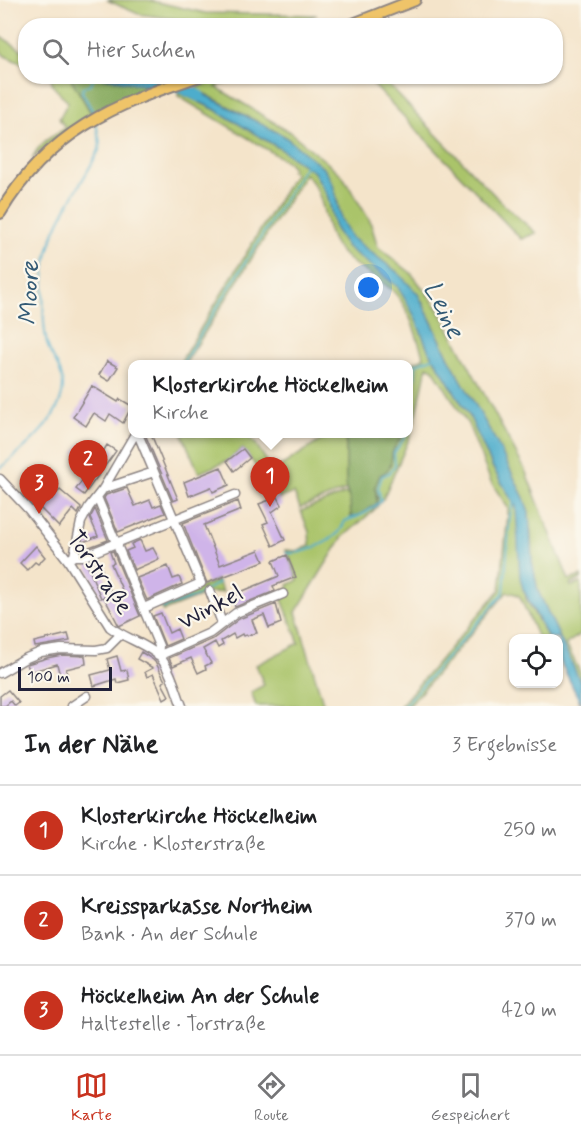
<!DOCTYPE html>
<html lang="de">
<head>
<meta charset="utf-8">
<style>
  body { margin:0; font-family:Mynerve,sans-serif; background:#f2f2f2; color:#202124 }
  .controls { position:absolute; right:18px; bottom:18px; display:grid; overflow:hidden; border-radius:12px; box-shadow:0 2px 4px #0004 }
  .controls button { width:54px; height:54px; display:grid; place-items:center; padding:0; border:0; border-bottom:2px solid #e0e0e0; background:#fff; color:#202124; font:30px sans-serif }
  .scale { position:absolute; left:18px; bottom:15px; width:94px; box-sizing:border-box; padding-left:6px; border:3px solid #22223b; border-top:0; font-size:16px; line-height:21px; white-space:nowrap; color:#22223b; -webkit-text-stroke:4px #fbf7ec; paint-order:stroke }
  .you { position:absolute; left:369px; top:288px; width:21px; height:21px; margin:-15px; border:4px solid #fff; border-radius:50%; background:#1a73e8; box-shadow:0 0 0 9px #1a73e833 }
  .badge { display:grid; place-items:center; width:39px; height:39px; border-radius:50%; background:#c8321e; color:#fff; font-size:20px; font-weight:700 }
  .pin { position:absolute; translate:-50% -50px; filter:drop-shadow(0 2px 3px #0008) }
  .pin::after { content:''; position:absolute; top:32px; width:21px; height:18px; background:inherit; clip-path:polygon(0 0,100% 0,50% 100%) }
  .popup { position:absolute; left:128px; top:360px; width:285px; height:78px; box-sizing:border-box; display:grid; place-content:center; border-radius:12px; background:#fff; filter:drop-shadow(0 2px 4px #0005); font-size:20px; white-space:nowrap; color:#757577 }
  .popup b { font-size:22px; color:#202124 }
  .popup::after { content:''; position:absolute; left:50%; top:100%; margin-left:-12px; border:12px solid transparent; border-top-color:#fff }
  .list { margin:0; padding:0; list-style:none }
  h2 { display:flex; justify-content:space-between; align-items:center; height:78px; margin:0; padding:0 24px; font-size:26px }
  h2 small { font-size:20px; font-weight:400; color:#757577 }
  .list li { display:grid; grid-template-columns:39px 1fr auto; gap:18px; align-items:center; box-sizing:border-box; height:90px; padding:0 24px; border-top:2px solid #e0e0e0 }
  .list b { display:block; font-size:22px; white-space:nowrap }
  .list p { margin:0; font-size:20px; white-space:nowrap; color:#757577 }
  .list em { font-size:20px; font-style:normal; color:#757577 }
  .icon { flex:none; width:33px; height:33px; fill:none; stroke:currentColor; stroke-width:2; stroke-linecap:round; stroke-linejoin:round }
  .map { position:relative; flex:none; width:581px; height:706px; overflow:hidden }
  .search { position:absolute; background:#fff; box-shadow:0 2px 4px #0004; left:18px; right:18px; top:18px; height:66px; display:flex; align-items:center; gap:15px; box-sizing:border-box; padding:0 21px; border-radius:24px; color:#757577; font-size:22px }
  .sheet { height:348px; background:#fff }
  nav { display:flex; justify-content:space-around; align-items:center; box-sizing:border-box; height:84px; border-top:2px solid #e0e0e0; background:#fff; font-size:16px; color:#757577 }
  nav a { display:grid; justify-items:center; gap:3px }
  nav .on { color:#c8321e }
  .map>svg:first-child { display:block }
  .green { fill:#aac46a; stroke:#667352; stroke-width:1.5 }
  .forest { fill:#87aa5e; stroke:#54664c; stroke-width:1.5 }
  .water { fill:#4dadcc; stroke:#386884; stroke-width:1.5 }
  .lines { fill:none; stroke-linecap:round; stroke-linejoin:round }
  .stream { stroke:#4dadcc; stroke-width:2 }
  .river { stroke:#4dadcc; stroke-width:12 }
  .building { fill:#cfb4e9 }
  .minor-casing { stroke:#8b8382; stroke-width:11 }
  .major-casing { stroke:#8b8382; stroke-width:14 }
  .minor { stroke:#fff; stroke-width:8 }
  .major { stroke:#efc469; stroke-width:10 }
  .labels { text-anchor:middle; dominant-baseline:central; stroke-width:4.5; stroke-linejoin:round; paint-order:stroke }
  .street-label { font-size:24px; fill:#22223b; stroke:#fbf7ec }
  .water-label { font-size:26px; font-style:italic; fill:#335a75; stroke:#fbf7ec }
</style>
</head>
<body>
<div class="map">
<svg width="581" height="706" viewBox="0 0 581 706">
  <rect width="100%" height="100%" fill="#fbf7ec"/>
  <filter id="ink" filterUnits="userSpaceOnUse"><feTurbulence type="fractalNoise" baseFrequency=".0167" numOctaves="2"/><feDisplacementMap in="SourceGraphic" scale="12" xChannelSelector="R" yChannelSelector="G"/><feConvolveMatrix kernelMatrix="1 2 1 2 8 2 1 2 1" color-interpolation-filters="sRGB"/></filter>
  <filter id="wash" filterUnits="userSpaceOnUse"><feTurbulence type="fractalNoise" baseFrequency=".008" numOctaves="4" result="noise"/><feDisplacementMap in="SourceGraphic" scale="24" xChannelSelector="R" yChannelSelector="G"/><feGaussianBlur stdDeviation="1.35" result="paint"/><feColorMatrix in="noise" values="0 0 0 0 0 0 0 0 0 0 0 0 0 0 0 0 0 1.4 0 .05"/><feComposite in="paint" operator="in"/></filter>
  <g filter="url(#wash)">
    <rect width="100%" height="100%" fill="#f4e4ca"/>
    <path class="green" d="M107 0H148L205 13 317 15 288 25H202L178 19 138 14Z
      M0 36 25 52V65L5 56 0 51Z
      M48 77H70L91 113 49 144 32 159C38 143 52 136 66 128L59 119 68 102 52 85V80Z
      M231 77H296C269 82 241 75 216 87L290 132 342 175 370 221 378 247 411 273 438 308 525 470 569 580 581 576V579L570 584 571 586 581 583V634L566 644 581 674V683L538 591 532 561 531 532 524 498 497 443 449 358 422 301 397 272 351 237 341 219 336 194 325 170 284 136 194 88Z
      M366 77H381L504 205 536 233 521 239Z
      M178 92 214 109 279 148 314 172 328 197 335 229 347 247 398 287 414 315 428 349 469 415 493 468 516 507 526 599 548 638H538L520 597 516 594 507 592 409 706H400L500 590 508 515V508L491 482 468 424 433 369 427 366 417 413 410 437 383 499 374 510 342 538 296 612 324 706H256L251 692 264 685 256 665 299 643 281 597 285 596 284 590 289 588 288 585 298 580 286 550 297 551 310 546 309 532 301 511 347 493 350 501 378 499 375 487 380 475C393 469 390 463 393 451 395 445 400 439 403 434H408V389L411 381 412 363 424 358C416 336 410 308 393 291 374 274 345 264 333 241 322 218 325 192 305 174L185 364H179L295 173 291 171 293 168 288 162 178 96Z
      M182 434H245L256 444 273 471 331 434H346V490L300 508 294 493 280 498 243 449 227 461 199 473Z
      M217 580 223 592 209 593 163 611 159 606Z"/>
    <path class="forest" d="M70 77H100L149 86 91 113Z
      M346 434H403C400 439 395 445 393 451 390 463 393 469 380 475L375 487 377 503 362 514 351 518 350 501 346 489Z"/>
    <path class="water" d="M100 77 174 76V77L149 86Z
      M190 87 284 136 315 161 325 170 333 184 341 219 351 237 397 272 418 294 449 358 497 443 524 498 529 513 532 561 538 591 581 683V704L559 659 558 638H548L523 589 520 577 516 507 493 468 469 415 428 349 414 315 398 287 347 247 335 229 328 197 314 172 279 148 214 109 178 92Z"/>
    <g class="lines">
      <path class="stream" d="M94 114 82 92 83 88 90 84 96 76
        M182 364 307 163
        M408 396C415 386 415 376 416 364L435 357
        M408 403 414 415 408 419
        M0 468C24 449 70 412 62 378 60 367 53 359 49 349 41 330 43 282 46 262 53 220 81 187 99 150L100 143 96 123
        M286 553C301 555 326 544 337 534 341 531 343 525 345 521 360 516 370 512 381 501L378 488 382 476 389 473 395 465 394 453 407 434
        M162 608 195 597 218 583
        M404 706 502 595 504 591 510 515 514 501"/>
      <path class="river" d="M148 76 175 84 199 96"/>
    </g>
    <g id="blocks">
      <path class="building" d="M107 361 118 367 109 381 99 375Z
        M92 386 118 402 120 399 132 406 123 423 110 414 106 421 94 413 86 426 73 417Z
        M145 434H151L178 499 173 501Z
        M82 443 100 457 107 445 116 451 84 495 76 489 93 466 74 452Z
        M243 449 250 458 234 471 227 461Z
        M221 467 229 485 213 492 211 487 189 496 184 482Z
        M45 478 51 483 49 485 57 493 60 490 81 508 78 514 73 509 59 527 27 495Z
        M127 488 135 506 150 500 153 507 161 504 165 513 118 532 104 498 106 495Z
        M278 497 282 505 272 512 285 540 273 546 263 524 268 522 259 504Z
        M238 501 241 510 204 525 220 565 259 550 264 561 207 583 183 523Z
        M95 509 108 540 84 549 83 542 98 536 90 518Z
        M140 540 145 551 153 548 159 559 134 570 126 551 133 548 131 544Z
        M36 546 45 557 38 564 35 562 27 570 20 563Z
        M113 551 140 616 119 626 104 597 101 598 86 562 97 558 113 597 123 592 111 564 114 563 110 552Z
        M287 555 296 577 273 586 275 591 235 607 231 596 279 576 273 561Z
        M168 566 173 579 179 577 182 584 147 600 137 578Z
        M276 604 281 623 269 628 264 615 252 620 257 633 243 636 242 634 235 638 233 634 221 641 223 645 218 648 215 642 203 649 211 663 205 666 206 669 198 673 191 658 173 666 169 658 213 639 239 619Z
        M161 613 169 633 177 629 181 639 165 646 153 616Z
        M68 634 70 641 35 647 34 642Z
        M141 652 152 659 156 663 165 681 162 683 169 696 164 699 153 674 147 677 145 672 153 668 137 659Z
        M62 655 85 656 86 664 66 669 67 674 60 676 57 664 30 672 27 664 47 658Z
        M117 656 121 671 127 670 129 680 117 683 116 679 94 686 91 675 110 670 107 659Z
        M8 690 19 703 15 706 11 701 5 706H0V696Z"/>
    </g>
  </g>
  <g filter="url(#ink)">
    <use href="#blocks" fill-opacity="0" stroke="#8b8382" stroke-width="1.5"/>
    <g class="lines">
      <g class="minor-casing">
        <path id="minor" d="M138 434 201 583 144 608
          M0 479 29 510 68 560 110 627C124 638 149 645 160 657 171 670 176 691 182 706
          M103 489 154 472
          M97 497 159 646 158 656 210 633 236 613 283 594
          M74 556H84L235 495
          M71 558 74 556 81 522 89 507 103 489 135 434
          M210 591 222 623
          M0 673 24 659 41 652 61 649 96 650 107 648 120 635
          M72 706 87 696"/>
      </g>
      <g class="major-casing">
        <path id="major" d="M348 26 415 0
          M0 213C49 131 113 105 199 76"/>
      </g>
      <use href="#minor" class="minor"/>
      <use href="#major" class="major"/>
    </g>
  </g>
  <g class="labels">
    <g class="street-label">
      <text transform="translate(99 573) rotate(55)">Torstraße</text>
      <text transform="translate(211 608) rotate(-28)">Winkel</text>
    </g>
    <g class="water-label">
      <text transform="translate(30 293) rotate(-88)">Moore</text>
      <text transform="translate(443 310) rotate(63)">Leine</text>
    </g>
  </g>
</svg>
<div class="controls">
<button><svg class="icon" aria-label="locate" viewBox="0 0 24 24"><circle cx="12" cy="12" r="6"/><path d="M12 2v4M12 18v4M2 12h4M18 12h4"/></svg></button>
</div>
<div class="scale">100 m</div>
<div class="you"></div>
<div class="pin badge" style="left:270px;top:507px">1</div>
<div class="popup"><b>Klosterkirche Höckelheim</b>Kirche</div>
<div class="pin badge" style="left:88px;top:490px">2</div>
<div class="pin badge" style="left:39px;top:514px">3</div>
<div class="search"><svg class="icon" aria-label="search" viewBox="0 0 24 24"><circle cx="10" cy="10" r="6"/><path d="M15 15l6 6"/></svg>Hier suchen</div>
</div>
<section class="sheet">
<h2>In der Nähe<small>3 Ergebnisse</small></h2>
<ul class="list">
<li><span class="badge">1</span><div><b>Klosterkirche Höckelheim</b><p>Kirche · Klosterstraße</p></div><em>250 m</em></li>
<li><span class="badge">2</span><div><b>Kreissparkasse Northeim</b><p>Bank · An der Schule</p></div><em>370 m</em></li>
<li><span class="badge">3</span><div><b>Höckelheim An der Schule</b><p>Haltestelle · Torstraße</p></div><em>420 m</em></li>
</ul>
</section>
<nav>
<a class="on"><svg class="icon" aria-label="map" viewBox="0 0 24 24"><path d="M3 6l6-2 6 2 6-2v14l-6 2-6-2-6 2zM9 4v14M15 6v14"/></svg>Karte</a>
<a><svg class="icon" aria-label="directions" viewBox="0 0 24 24"><path d="M12 3l9 9-9 9-9-9zM9 14v-3h6M13 9l2 2-2 2"/></svg>Route</a>
<a><svg class="icon" aria-label="saved" viewBox="0 0 24 24"><path d="M7 4h10v16l-5-4-5 4z"/></svg>Gespeichert</a>
</nav>
</body>
</html>
